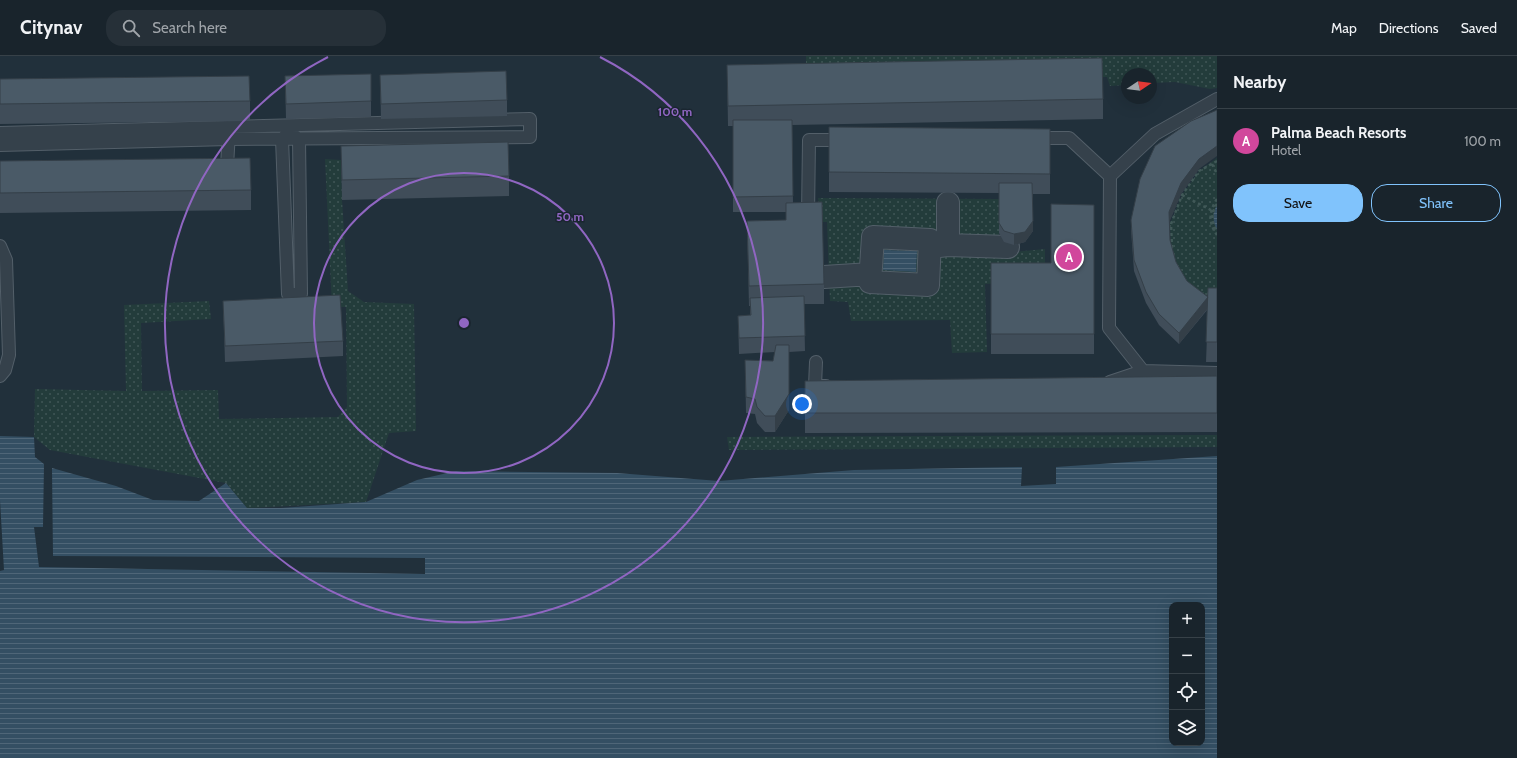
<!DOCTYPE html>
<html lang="en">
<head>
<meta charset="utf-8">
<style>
  body { margin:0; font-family:Cabin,sans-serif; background:#263038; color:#f1f3f6 }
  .controls { position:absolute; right:12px; bottom:12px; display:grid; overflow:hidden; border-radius:8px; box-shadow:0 4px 16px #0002 }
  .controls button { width:36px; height:36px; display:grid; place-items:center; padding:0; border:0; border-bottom:1px solid #374148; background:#19242c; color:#f1f3f6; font:20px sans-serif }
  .compass { position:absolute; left:1121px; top:12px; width:36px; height:36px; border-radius:50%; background:#19242c; box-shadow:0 4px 16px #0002; rotate:77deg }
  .you { position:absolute; left:802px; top:348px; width:14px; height:14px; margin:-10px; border:3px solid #fff; border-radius:50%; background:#1a73e8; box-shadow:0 0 0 6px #1a73e833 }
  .badge { display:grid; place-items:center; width:26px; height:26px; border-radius:50%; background:#80c3fc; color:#fff; font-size:13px; font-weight:700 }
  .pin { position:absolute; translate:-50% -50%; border:2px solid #fff; box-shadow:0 1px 4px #0006 }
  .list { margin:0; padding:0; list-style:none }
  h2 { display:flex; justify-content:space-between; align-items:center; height:52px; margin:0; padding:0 16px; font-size:17px }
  h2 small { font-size:13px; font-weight:400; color:#9fa4a9 }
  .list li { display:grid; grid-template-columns:26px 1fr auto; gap:12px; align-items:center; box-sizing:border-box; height:64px; padding:0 16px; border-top:1px solid #374148 }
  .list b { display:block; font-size:15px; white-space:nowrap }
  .list p { margin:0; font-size:13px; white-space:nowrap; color:#9fa4a9 }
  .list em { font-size:13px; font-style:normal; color:#9fa4a9 }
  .actions { display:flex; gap:8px; padding:12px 16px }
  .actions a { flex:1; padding:9px 0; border:1px solid #80c3fc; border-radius:16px; text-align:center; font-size:14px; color:#80c3fc }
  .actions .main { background:#80c3fc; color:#111 }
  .icon { flex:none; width:22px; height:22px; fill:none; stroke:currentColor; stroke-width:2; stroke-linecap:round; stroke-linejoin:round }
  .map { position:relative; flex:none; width:1217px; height:702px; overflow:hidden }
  header { display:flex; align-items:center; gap:24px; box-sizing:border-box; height:56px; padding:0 20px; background:#19242c; border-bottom:1px solid #374148 }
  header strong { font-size:19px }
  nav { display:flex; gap:22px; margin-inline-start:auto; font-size:14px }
  .search { width:280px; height:36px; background:#263038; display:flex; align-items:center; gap:10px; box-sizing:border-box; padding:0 14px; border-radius:16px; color:#9fa4a9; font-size:15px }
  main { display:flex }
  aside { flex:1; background:#19242c }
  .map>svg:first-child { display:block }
  .grass { fill:url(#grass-dots) }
  .water { fill:url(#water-rules); fill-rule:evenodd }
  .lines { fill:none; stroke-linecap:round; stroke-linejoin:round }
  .lane-casing { stroke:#535f69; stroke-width:14 }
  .street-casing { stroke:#535f69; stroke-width:24 }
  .path { stroke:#405857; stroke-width:2.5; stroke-dasharray:3 3; stroke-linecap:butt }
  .lane { stroke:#35414b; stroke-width:12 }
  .street { stroke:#35414b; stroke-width:22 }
  .wall { fill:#404d59 }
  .shaded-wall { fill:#343f48 }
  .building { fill:#4a5a67; stroke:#343f48 }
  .ring { fill:none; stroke:#9066c2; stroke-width:2 }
  .centre { fill:#9066c2; stroke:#1a2630; stroke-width:2 }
  .ring-label { font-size:12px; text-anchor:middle; font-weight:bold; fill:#9066c2; stroke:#1a2630; stroke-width:3; stroke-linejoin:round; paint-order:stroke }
</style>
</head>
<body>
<header>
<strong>Citynav</strong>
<div class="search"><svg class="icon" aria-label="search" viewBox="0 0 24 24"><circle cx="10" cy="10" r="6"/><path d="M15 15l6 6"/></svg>Search here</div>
<nav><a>Map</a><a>Directions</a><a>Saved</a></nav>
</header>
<main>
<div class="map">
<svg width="1217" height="702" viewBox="0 0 1217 702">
  <defs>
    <pattern id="grass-dots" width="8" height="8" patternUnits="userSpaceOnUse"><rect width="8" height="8" fill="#233c3b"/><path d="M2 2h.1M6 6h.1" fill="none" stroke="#405656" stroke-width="1.8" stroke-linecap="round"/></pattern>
    <pattern id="water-rules" width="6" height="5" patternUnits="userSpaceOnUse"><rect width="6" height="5" fill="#344f63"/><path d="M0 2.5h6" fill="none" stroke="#4f6678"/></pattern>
  </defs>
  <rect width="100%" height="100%" fill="#21303b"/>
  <path class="grass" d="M806 0H1217V32L1210 33 1175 26 1151 27V18H1127V29L1110 30 1107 21 806 25Z
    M1217 102V250L1186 232 1174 205 1171 189 1170 168 1182 139 1199 115Z
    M325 103 341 104 342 144 348 235 364 246 414 248 416 375 389 377 366 446 247 452 226 427 50 394 34 381 35 333 126 335 124 249 209 245 211 263 141 267 142 335 218 334 219 363 338 361 347 351 346 251H332Z
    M818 142 999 143V183L1013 196 1045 193V225L985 228 987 296 952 297 950 264 851 265 848 246 830 245 827 166H822Z
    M1217 379V391L729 394 727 381Z"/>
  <path class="water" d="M1217 149V174C1213 167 1212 157 1217 149Z
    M884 194 917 195 916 216 883 214Z
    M0 380 34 381 35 401 44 408 43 471H34L39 511 425 518V502L53 500 52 412 116 430 153 444 199 445 226 427 247 452H281L366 446 417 424 456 415 617 417 719 425 854 414 1022 411 1021 430 1056 428V411L1217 400V702H0V515L4 514 0 444ZM1172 549H1202V687H1172Z"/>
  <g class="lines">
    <g class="lane-casing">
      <path id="lane" d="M0 77 530 63V81L229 83 0 89
        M287 78 282 83 288 238H301L299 83 293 79
        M1035 82H1069L1110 120 1109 272 1143 315
        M219 110H227L229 76
        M1110 120 1155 78 1217 43
        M808 159 809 84H845
        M0 190 6 204 9 299 5 314 0 320
        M816 306 815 330H826
        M1110 326 1143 315 1217 317"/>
    </g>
    <g class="street-casing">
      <path id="street" d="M873 181 930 184 928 229 870 226Z
        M948 189 1008 191
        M930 191 948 189V147
        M824 221 871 218"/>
    </g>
    <path class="path" d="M1212 108 1217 118
      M1182 139 1211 154
      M1217 143C1209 155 1208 167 1217 179
      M1217 148C1211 156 1211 167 1217 175
      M1172 192 1171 168 1182 139 1199 115 1217 105
      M1201 238 1217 237"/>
    <use href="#lane" class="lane"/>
    <use href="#street" class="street"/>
  </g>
  <path class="wall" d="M727 9 1103 43V63L792 69 793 147 824 228V248H804L805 295 789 296V354L775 376H765L757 367 755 358 746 357 745 304 773 305 775 296 739 298 738 260 750 259V250H749L747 165 786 164V156H733V70H728Z
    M371 18V61L286 63 285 20Z
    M380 19 507 44V60L381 63Z
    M0 23 250 45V65L0 68Z
    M829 71 1050 73V138H1033V175L1025 186 1014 189 1004 186 999 177V137L829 136Z
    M341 90 509 120V140L342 144Z
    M0 105 251 134V154L0 157Z
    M1199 113 1181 138 1169 166 1170 184 1176 206 1187 225 1208 241 1217 232V306H1206L1208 253 1179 288 1159 269 1146 247 1134 215 1131 174V164Z
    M1094 149V298H991V207H1051Z
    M223 245 343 285V300L225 306Z
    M1217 320V376L805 377V325Z"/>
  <path class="shaded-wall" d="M1217 90V100L1199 113 1181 138 1169 167V156L1181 127 1199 103Z
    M1033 165V175L1025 186 1014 189V178Z
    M1208 241V252L1179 288V277Z
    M789 338V354L775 376V360Z"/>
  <path class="building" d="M1102 2 1103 43 728 50 727 9Z
    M506 15 507 44 381 48 380 19Z
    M371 18V45L286 48 285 20Z
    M249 20 250 45 0 48V23Z
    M1217 54V90L1199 103 1181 127 1169 156 1170 184 1176 206 1187 225 1208 241 1179 277 1159 258 1146 236 1134 204 1131 164 1140 123 1155 90 1191 65Z
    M733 64H792L793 140 733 141Z
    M829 71 1050 73V118L829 116Z
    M508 86 509 120 342 124 341 90Z
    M250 102 251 134 0 137V105Z
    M999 127H1032L1033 165 1025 176 1014 178 1004 175 999 167Z
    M822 146 824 228 749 230 747 165 786 164V147Z
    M1051 148 1094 149V278H991V207H1051Z
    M1208 232H1217V286H1206Z
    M340 239 343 285 225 290 223 245Z
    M804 240 805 280 739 282 738 260 751 259 750 242Z
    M776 289H789V338L775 360H765L757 351 755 343 746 341 745 304 773 305Z
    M1217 320V357H805V325Z"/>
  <g class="ring">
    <circle cx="464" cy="267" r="150"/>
    <path d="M600 1A299 299 0 1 1 328 1"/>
  </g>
  <circle cx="464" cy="267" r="6" class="centre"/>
  <g class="ring-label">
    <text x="675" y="60">100 m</text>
    <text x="570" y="165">50 m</text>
  </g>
</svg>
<div class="controls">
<button>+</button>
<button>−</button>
<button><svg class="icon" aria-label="locate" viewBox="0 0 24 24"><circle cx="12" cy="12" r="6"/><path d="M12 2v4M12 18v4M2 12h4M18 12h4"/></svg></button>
<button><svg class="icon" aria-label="layers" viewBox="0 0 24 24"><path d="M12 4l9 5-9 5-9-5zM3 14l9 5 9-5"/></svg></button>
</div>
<svg class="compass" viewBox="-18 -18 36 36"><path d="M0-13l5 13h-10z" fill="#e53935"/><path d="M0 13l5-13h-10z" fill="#9fa4a9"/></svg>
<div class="you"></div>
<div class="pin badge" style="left:1069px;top:201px;background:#d1479c">A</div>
</div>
<aside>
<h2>Nearby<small></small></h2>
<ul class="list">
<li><span class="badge" style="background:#d1479c">A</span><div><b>Palma Beach Resorts</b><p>Hotel</p></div><em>100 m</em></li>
</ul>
<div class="actions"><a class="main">Save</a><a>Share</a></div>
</aside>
</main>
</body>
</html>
